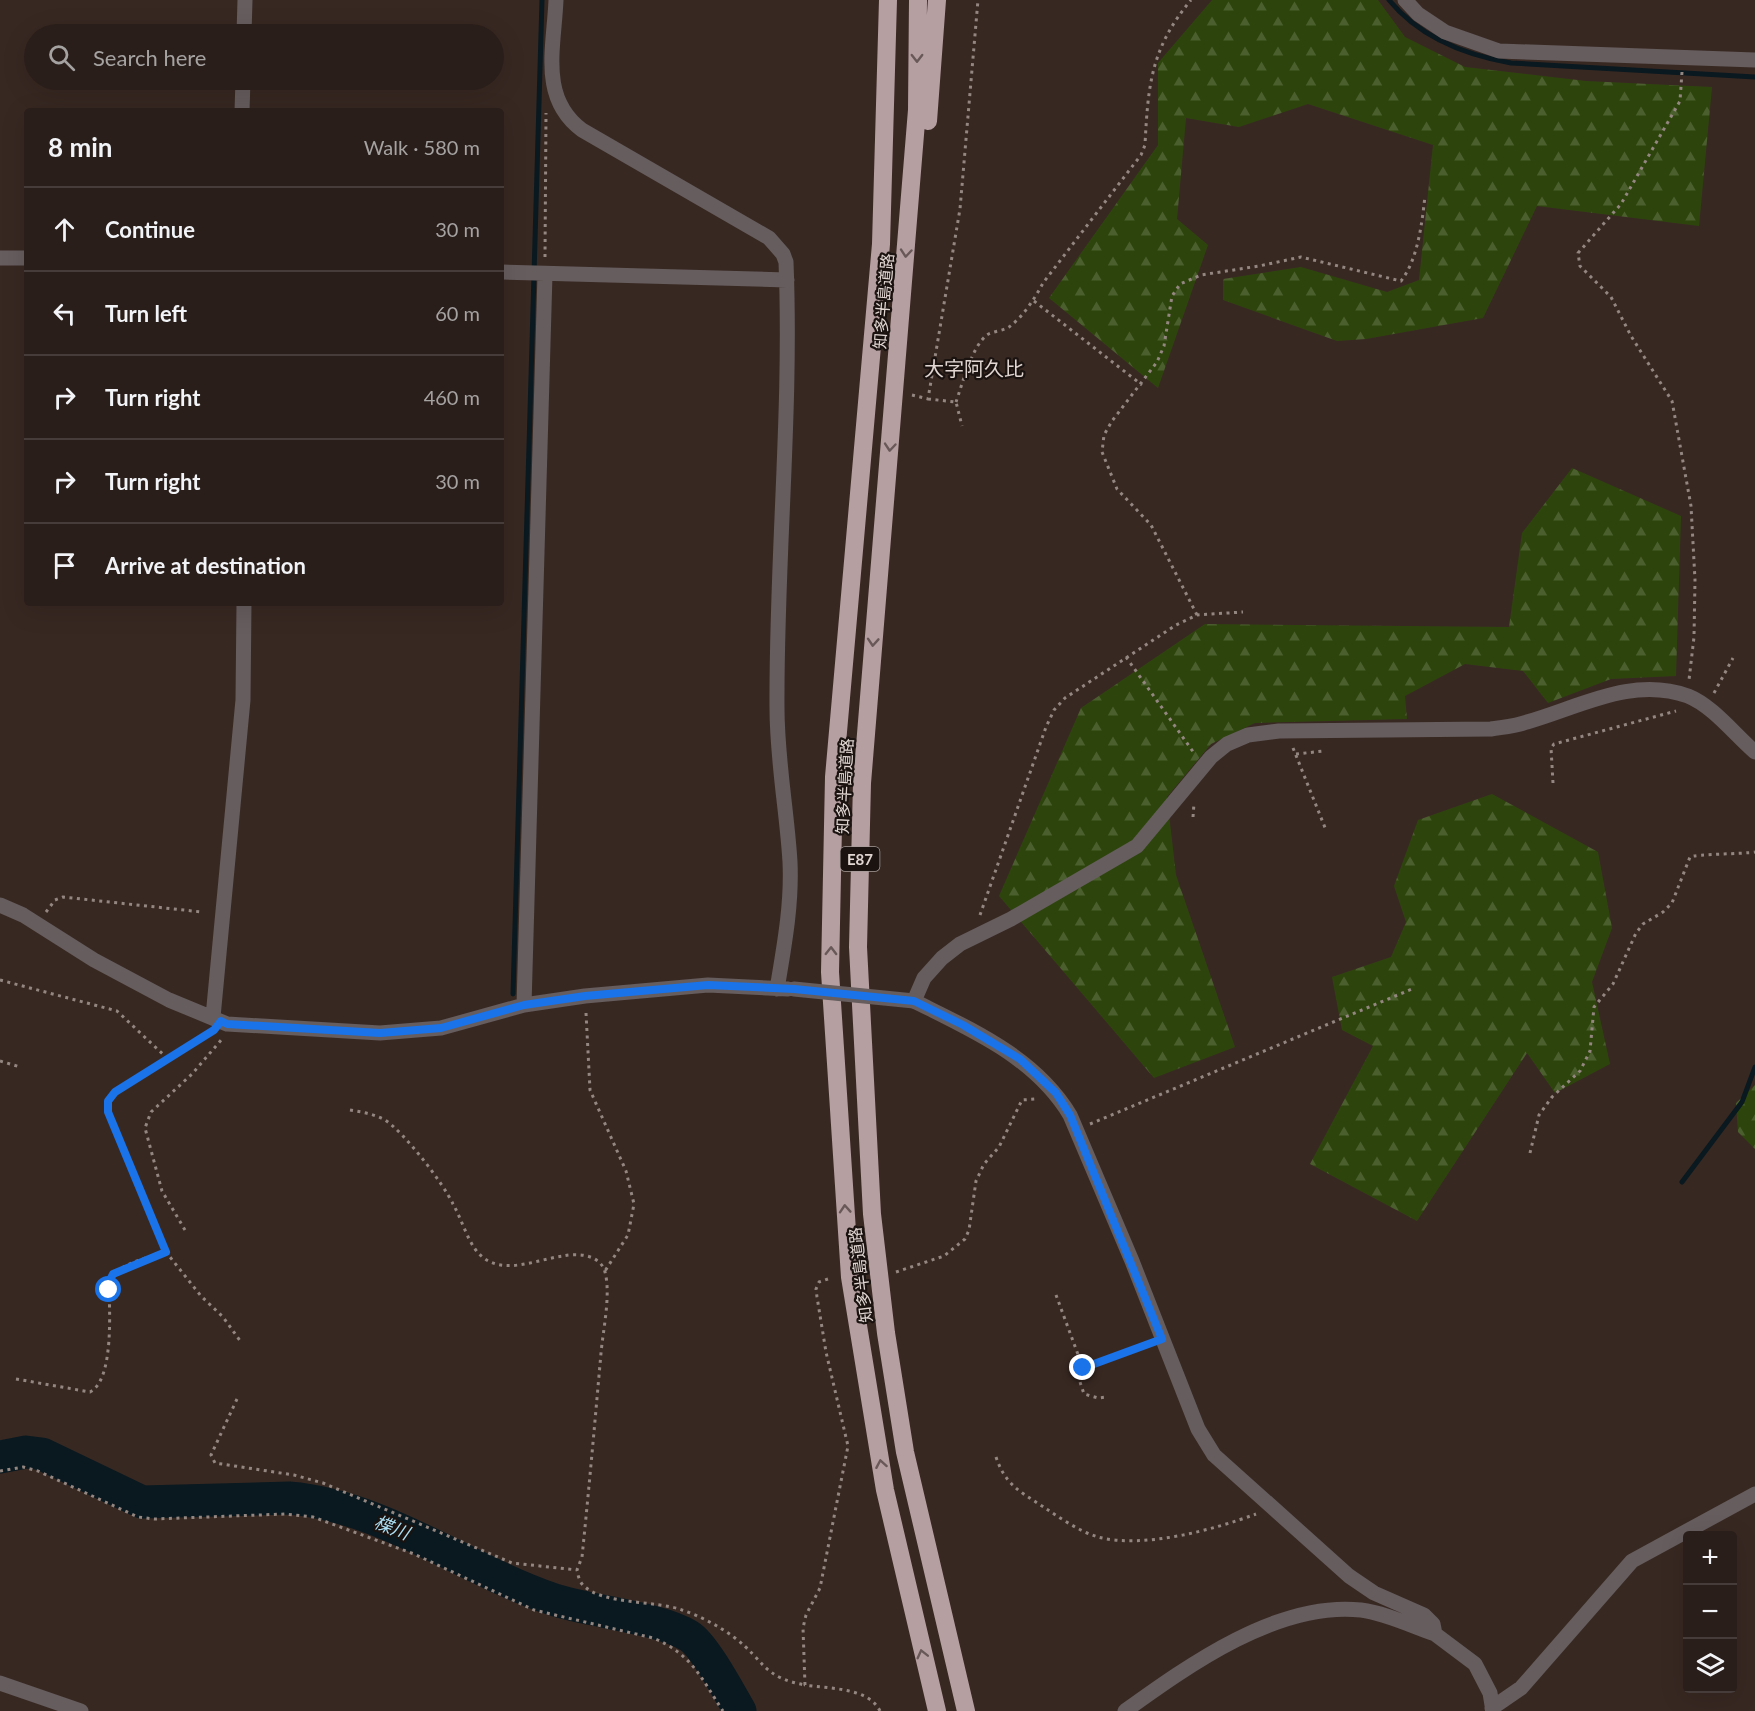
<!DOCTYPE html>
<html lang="en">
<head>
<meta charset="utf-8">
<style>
  body { margin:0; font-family:Lato,"Noto Sans JP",sans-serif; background:#322723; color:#f1f3f6 }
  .controls { position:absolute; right:18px; bottom:18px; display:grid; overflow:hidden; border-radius:6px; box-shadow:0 6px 24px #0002 }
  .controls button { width:54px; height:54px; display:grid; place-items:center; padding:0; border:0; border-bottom:2px solid #463c39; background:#2a1e1a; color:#f1f3f6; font:30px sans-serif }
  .stop { position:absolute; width:18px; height:18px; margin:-14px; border:4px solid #1a73e8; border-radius:50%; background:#fff }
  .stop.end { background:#1a73e8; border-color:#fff; box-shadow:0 2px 6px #0008 }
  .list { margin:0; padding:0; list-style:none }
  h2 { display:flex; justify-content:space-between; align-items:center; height:78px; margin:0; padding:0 24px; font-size:26px }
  h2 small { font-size:20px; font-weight:400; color:#a5a2a2 }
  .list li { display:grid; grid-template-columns:39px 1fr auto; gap:18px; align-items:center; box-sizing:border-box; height:84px; padding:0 24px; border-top:2px solid #463c39 }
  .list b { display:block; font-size:22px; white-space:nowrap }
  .list em { font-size:20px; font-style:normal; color:#a5a2a2 }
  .icon { flex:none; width:33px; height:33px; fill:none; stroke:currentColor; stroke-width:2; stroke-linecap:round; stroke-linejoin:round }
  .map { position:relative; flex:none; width:1755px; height:1711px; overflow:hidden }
  .search { position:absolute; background:#2a1e1a; box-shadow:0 6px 24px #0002; left:24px; top:24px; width:480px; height:66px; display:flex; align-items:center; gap:15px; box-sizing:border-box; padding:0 21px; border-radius:33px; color:#a5a2a2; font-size:22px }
  .panel { position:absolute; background:#2a1e1a; box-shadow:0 6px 24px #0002; left:24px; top:108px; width:480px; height:498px; border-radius:6px }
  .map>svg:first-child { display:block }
  .forest { fill:url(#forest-firs) }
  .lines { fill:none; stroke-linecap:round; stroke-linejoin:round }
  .stream { stroke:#0a191f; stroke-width:5 }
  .river { stroke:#0a191f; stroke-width:33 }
  .path { stroke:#948681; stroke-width:3; stroke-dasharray:3 4.5; stroke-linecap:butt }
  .street { stroke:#665d5e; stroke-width:15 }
  .highway { stroke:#b69fa1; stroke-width:18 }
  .street-bridge { stroke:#665d5e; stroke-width:15 }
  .oneway { stroke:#685958 }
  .route { stroke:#1a73e8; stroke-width:8 }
  .labels { text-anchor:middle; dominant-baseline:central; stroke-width:4.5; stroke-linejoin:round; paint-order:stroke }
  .shield { fill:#1a1310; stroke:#a59c98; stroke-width:1.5 }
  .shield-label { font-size:15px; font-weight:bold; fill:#e1d6d2 }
  .street-label { font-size:16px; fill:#e1d6d2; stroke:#1a1310 }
  .water-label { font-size:18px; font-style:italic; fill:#aadef2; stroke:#1a1310 }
  .quarter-label { font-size:20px; fill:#e1d6d2; stroke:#1a1310 }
</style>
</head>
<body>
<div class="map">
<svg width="1755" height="1711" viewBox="0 0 1755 1711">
  <defs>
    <pattern id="forest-firs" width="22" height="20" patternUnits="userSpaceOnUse" patternTransform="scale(1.5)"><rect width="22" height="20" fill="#2d450c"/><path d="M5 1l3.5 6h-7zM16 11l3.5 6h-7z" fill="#4b5f2e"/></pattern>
  </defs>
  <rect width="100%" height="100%" fill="#382822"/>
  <path class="forest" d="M1212 0H1378L1405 37 1465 67 1586 81 1712 87 1699 226 1537 206 1483 318 1366 339 1337 341 1223 300V279L1301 267 1387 292 1419 280 1433 145 1308 104 1239 127 1186 118 1177 219 1208 245 1158 388 1049 298 1158 145V63Z
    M1572 468 1681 516 1676 676 1611 679 1548 703 1523 671 1465 664 1405 696 1407 719 1255 723 1211 744 1167 797 1176 875 1235 1047 1154 1078 999 896 1081 708 1205 624 1509 627 1522 533Z
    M1492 794 1598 852 1612 928 1592 982 1610 1064 1555 1093 1527 1053 1417 1221 1310 1164 1373 1046 1342 1030 1332 977 1391 957 1406 922 1394 886 1418 820Z
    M1755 1085V1149L1738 1132 1736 1103Z"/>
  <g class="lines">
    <path class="stream" d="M1389 0C1420 38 1465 55 1511 63L1755 77
      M513 994 542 0
      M1682 1182 1742 1102 1755 1067"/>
    <path class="river" d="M0 1457 26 1452 42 1454 142 1502 289 1498C384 1506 464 1569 552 1599 590 1612 658 1617 689 1636 704 1645 730 1694 740 1711"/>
    <path class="path" d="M1682 72 1680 101 1621 204 1578 253 1580 266 1611 297 1631 336 1672 401 1691 506 1695 580 1694 637 1689 680
      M545 257 546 113
      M1034 301 1142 385
      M912 395 928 399 960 209 978 0
      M928 399 956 402 962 426
      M956 402C962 385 972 346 987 335 993 331 1003 331 1009 327 1023 317 1035 298 1043 283L1141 155 1145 145C1148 85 1151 48 1191 0
      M1197 615 1151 525 1117 489 1102 452 1104 435 1112 421 1157 362 1164 346 1172 296 1180 284 1201 275 1259 266 1301 257 1401 281C1418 259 1422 223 1425 196
      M1126 657 1194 753
      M1714 693 1733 658
      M1293 748 1326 830
      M1296 754 1324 751
      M1553 783 1551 748 1554 744 1676 711
      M1193 817 1194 803
      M46 912 55 900 63 897 202 912
      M980 915 1046 727 1054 710 1065 698 1176 625 1197 615 1243 612
      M0 980 117 1011 168 1059
      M586 1013 590 1090 626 1171 634 1204 628 1235 605 1271
      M210 1033 115 1092 108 1101V1112L166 1252 201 1296 223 1317 241 1342
      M0 1061 20 1067
      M350 1110C362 1112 374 1114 385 1120 404 1132 443 1183 453 1204 461 1218 466 1236 475 1249 497 1279 533 1260 563 1256 577 1253 600 1254 605 1272 611 1295 603 1330 601 1353 595 1421 589 1489 582 1557L577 1570C578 1576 580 1583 584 1586 604 1605 655 1600 682 1610 700 1616 719 1626 735 1638 765 1661 762 1677 805 1685
      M1090 1124 1412 989
      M1530 1153 1539 1115 1552 1097 1580 1071 1590 1051 1594 1007 1613 984 1636 933 1643 924 1663 912 1672 903 1690 857C1696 854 1743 854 1755 852
      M185 1230 162 1191 145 1128 151 1112 192 1074 222 1039
      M896 1272 944 1256 965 1239 969 1230 976 1181 984 1164 999 1147 1022 1100 1035 1099
      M828 1279 819 1282 816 1289 817 1297 826 1352 848 1446 820 1588 806 1615 803 1628 805 1685C829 1689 868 1687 880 1711
      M1056 1295 1083 1368 1146 1345
      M1083 1368 1079 1379 1084 1394 1098 1398 1107 1397
      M16 1379 90 1392C115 1379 109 1306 109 1282 118 1263 147 1258 166 1252
      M237 1399 211 1455 215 1463 294 1475 323 1483 512 1563 577 1570
      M996 1457C1005 1484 1019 1491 1042 1506 1059 1517 1078 1531 1098 1537 1143 1549 1213 1530 1256 1514
      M0 1471 23 1467 38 1471 138 1517 154 1519 285 1514 313 1517 414 1554 534 1610 653 1638C692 1654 701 1678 723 1711"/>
    <path class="street" d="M556 0C554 48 539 98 582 130L769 238 783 254 786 262C792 411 776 560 777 708 777 761 787 811 790 862 792 905 784 947 777 989
      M1405 0 1418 14 1445 32 1499 51 1755 60
      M244 34 245 0
      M242 111 243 80
      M0 258H27
      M501 272 787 280
      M0 905 23 915 94 960 169 1000 227 1024 380 1033 441 1028 524 1005 585 996 708 985 788 989
      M524 1005 545 274
      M213 1017 243 700 244 603
      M0 1683 81 1711
      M1492 1708 1521 1688 1632 1561 1755 1494
      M1125 1711C1189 1665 1278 1601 1361 1610 1385 1613 1412 1626 1435 1634
      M1493 1711 1490 1693 1475 1664 1435 1634 1433 1624 1424 1615 1374 1593 1349 1576 1214 1455 1198 1429 1132 1261 1070 1115C1035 1057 972 1030 914 1001L924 978 942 958 960 944 1011 919 1137 846 1211 757 1227 744 1248 735 1279 731 1491 729C1503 727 1516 726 1527 722 1580 707 1632 676 1688 696 1713 706 1735 735 1755 752"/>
    <path class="highway" d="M888 0 881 244 834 777 830 972 850 1277 885 1490 937 1711
      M918 0 917 110 862 783 858 947 872 1214 886 1333 905 1452 966 1711
      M928 121 937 0"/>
    <path class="street-bridge" d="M794 989 914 1001"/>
  </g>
  <defs><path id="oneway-chevron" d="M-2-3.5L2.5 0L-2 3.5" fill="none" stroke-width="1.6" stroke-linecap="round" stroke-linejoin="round" transform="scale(1.5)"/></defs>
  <g class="oneway">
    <use href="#oneway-chevron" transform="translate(917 58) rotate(90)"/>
    <use href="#oneway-chevron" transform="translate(906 253) rotate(95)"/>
    <use href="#oneway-chevron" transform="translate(890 447) rotate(95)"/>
    <use href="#oneway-chevron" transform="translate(873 642) rotate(94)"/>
    <use href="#oneway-chevron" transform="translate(831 951) rotate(-89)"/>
    <use href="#oneway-chevron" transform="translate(845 1209) rotate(-94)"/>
    <use href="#oneway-chevron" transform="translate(881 1464) rotate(-100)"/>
    <use href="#oneway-chevron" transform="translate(922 1654) rotate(-104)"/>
  </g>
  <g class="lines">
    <path class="route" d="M109 1290V1282L113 1274 166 1252 108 1112V1101L115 1092 214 1030 221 1021 227 1024 380 1033 441 1028 524 1005 585 996 708 985 794 989 914 1001 963 1025 1020 1059 1056 1093 1070 1115 1162 1339 1083 1368"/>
  </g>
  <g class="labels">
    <rect class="shield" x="840.5" y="847" width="39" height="24" rx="4.5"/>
    <g class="shield-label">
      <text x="860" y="859">E87</text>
    </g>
    <g class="street-label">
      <text transform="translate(883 301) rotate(-85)">知多半島道路</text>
      <text transform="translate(844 786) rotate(-87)">知多半島道路</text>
      <text transform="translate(860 1275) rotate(-97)">知多半島道路</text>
    </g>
    <g class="water-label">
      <text transform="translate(392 1527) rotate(21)">楪川</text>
    </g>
    <g class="quarter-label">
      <text x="974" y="368">大字阿久比</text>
    </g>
  </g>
</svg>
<div class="controls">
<button>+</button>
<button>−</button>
<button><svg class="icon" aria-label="layers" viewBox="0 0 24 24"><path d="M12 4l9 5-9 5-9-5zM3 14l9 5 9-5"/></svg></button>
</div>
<div class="stop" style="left:109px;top:1290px"></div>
<div class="stop end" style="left:1083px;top:1368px"></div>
<div class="search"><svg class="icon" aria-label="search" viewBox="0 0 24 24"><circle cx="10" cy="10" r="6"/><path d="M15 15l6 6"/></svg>Search here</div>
<section class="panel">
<h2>8 min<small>Walk · 580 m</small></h2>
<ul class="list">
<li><svg class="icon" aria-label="ahead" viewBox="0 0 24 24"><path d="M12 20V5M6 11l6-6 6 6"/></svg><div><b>Continue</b></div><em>30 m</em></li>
<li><svg class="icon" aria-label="left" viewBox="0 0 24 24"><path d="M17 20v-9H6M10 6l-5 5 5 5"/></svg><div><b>Turn left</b></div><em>60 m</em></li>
<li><svg class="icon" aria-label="right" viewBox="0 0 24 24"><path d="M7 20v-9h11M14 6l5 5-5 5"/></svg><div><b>Turn right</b></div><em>460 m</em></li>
<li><svg class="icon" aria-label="right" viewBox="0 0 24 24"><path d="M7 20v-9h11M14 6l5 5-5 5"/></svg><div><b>Turn right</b></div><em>30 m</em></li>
<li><svg class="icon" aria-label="arrive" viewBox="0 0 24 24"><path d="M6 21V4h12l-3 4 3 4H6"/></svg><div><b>Arrive at destination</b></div></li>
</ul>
</section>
</div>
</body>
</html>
